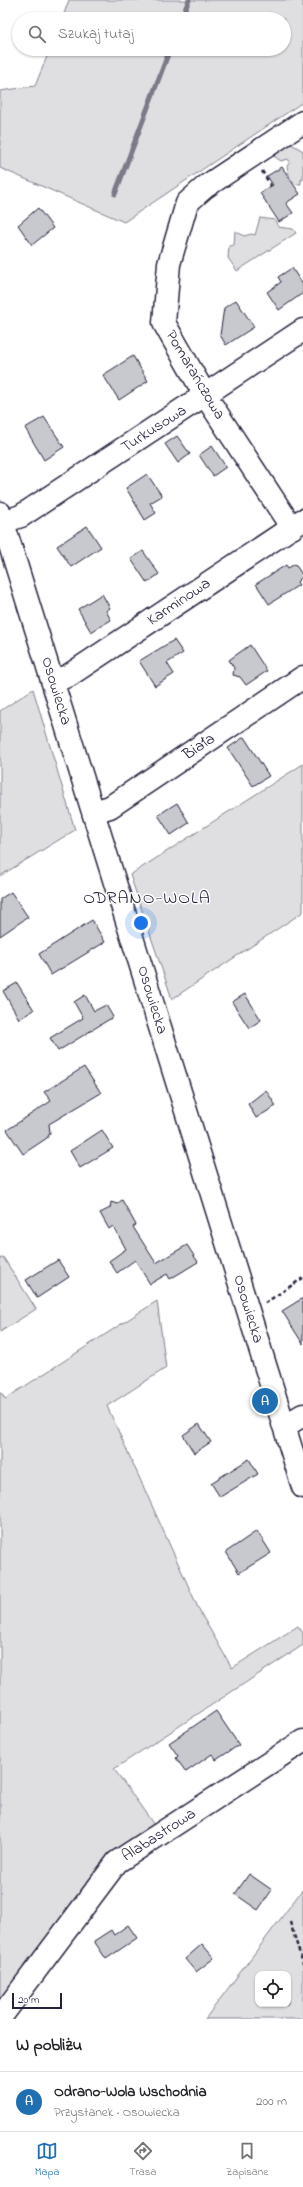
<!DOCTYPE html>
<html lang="pl">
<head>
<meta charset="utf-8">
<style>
  body { margin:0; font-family:"Indie Flower",sans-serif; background:#f6f6f6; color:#202124 }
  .controls { position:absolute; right:12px; bottom:12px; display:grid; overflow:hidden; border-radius:8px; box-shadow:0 1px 3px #0004 }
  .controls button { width:36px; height:36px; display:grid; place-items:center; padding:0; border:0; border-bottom:1px solid #e0e0e0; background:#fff; color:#202124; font:20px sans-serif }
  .scale { position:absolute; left:12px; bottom:10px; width:50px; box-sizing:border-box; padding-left:4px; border:2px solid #22223b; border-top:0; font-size:11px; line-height:14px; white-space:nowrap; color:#22223b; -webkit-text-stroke:3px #fff; paint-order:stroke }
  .you { position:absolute; left:141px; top:923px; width:14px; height:14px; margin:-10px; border:3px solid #fff; border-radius:50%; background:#1a73e8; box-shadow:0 0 0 6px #1a73e833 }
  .badge { display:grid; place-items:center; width:26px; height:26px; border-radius:50%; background:#1f6fb2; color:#fff; font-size:13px; font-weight:700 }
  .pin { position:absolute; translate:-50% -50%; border:2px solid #fff; box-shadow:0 1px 4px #0006 }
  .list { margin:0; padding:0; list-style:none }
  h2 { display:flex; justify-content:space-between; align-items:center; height:52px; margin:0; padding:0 16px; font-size:17px }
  h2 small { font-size:13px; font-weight:400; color:#757577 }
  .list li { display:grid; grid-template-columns:26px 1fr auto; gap:12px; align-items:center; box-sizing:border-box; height:60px; padding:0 16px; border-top:1px solid #e0e0e0 }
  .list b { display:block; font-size:15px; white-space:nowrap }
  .list p { margin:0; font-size:13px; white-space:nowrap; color:#757577 }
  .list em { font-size:13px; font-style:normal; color:#757577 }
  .icon { flex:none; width:22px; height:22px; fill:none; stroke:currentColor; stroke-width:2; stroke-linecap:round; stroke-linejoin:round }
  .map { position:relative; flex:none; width:303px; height:2019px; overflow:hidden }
  .search { position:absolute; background:#fff; box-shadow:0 1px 3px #0004; left:12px; right:12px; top:12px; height:44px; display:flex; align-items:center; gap:10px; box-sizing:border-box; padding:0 14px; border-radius:22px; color:#757577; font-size:15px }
  .sheet { height:112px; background:#fff }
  nav { display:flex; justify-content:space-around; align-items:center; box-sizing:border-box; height:56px; border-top:1px solid #e0e0e0; background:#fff; font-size:11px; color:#757577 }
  nav a { display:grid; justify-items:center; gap:2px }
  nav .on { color:#1f6fb2 }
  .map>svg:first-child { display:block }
  .green { fill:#dfdfe2; stroke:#80808e; fill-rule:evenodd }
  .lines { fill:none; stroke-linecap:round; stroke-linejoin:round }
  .stream { stroke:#7a7a88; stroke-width:5 }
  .building { fill:#c8c8cf; stroke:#22223b }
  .minor-casing { stroke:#22223b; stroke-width:25 }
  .path { stroke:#22223b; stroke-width:2.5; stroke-dasharray:4 3; stroke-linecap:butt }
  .minor { stroke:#fff; stroke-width:22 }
  .labels { text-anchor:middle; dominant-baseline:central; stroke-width:3; stroke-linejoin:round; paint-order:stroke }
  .street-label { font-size:16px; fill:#22223b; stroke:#fff }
  .quarter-label { font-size:18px; letter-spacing:1px; fill:#22223b; stroke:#fff }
</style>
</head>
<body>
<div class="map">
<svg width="303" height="2019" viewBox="0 0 303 2019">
  <rect width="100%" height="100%" fill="#fff"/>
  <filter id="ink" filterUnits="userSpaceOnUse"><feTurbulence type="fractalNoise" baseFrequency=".025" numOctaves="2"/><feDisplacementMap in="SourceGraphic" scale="8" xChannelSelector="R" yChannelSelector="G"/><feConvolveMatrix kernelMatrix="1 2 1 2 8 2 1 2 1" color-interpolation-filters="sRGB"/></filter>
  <g filter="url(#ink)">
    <path class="green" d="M69 0H303V102L124 222 0 168V91L35 86 50 49H284V19H62Z
      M290 143 303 151V180L301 179V184H296L290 179 287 166 290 162 288 159 281 161 272 155Z
      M260 218 275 220 278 227 293 229 296 233 237 271 228 258 229 246 234 245 235 231 244 236 251 234 255 235Z
      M33 689 75 830 0 876V711Z
      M303 764V912L172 999 130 875Z
      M3 1257 36 1309 0 1332V1259Z
      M157 1301 166 1368 107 1406 200 1612 232 1668 298 1626 303 1633V1645L114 1769 157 1829 99 1866 0 2000V1391L5 1399Z
      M303 1889V2019H205L297 1897ZM258 1974H288V2004H258Z"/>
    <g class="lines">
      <path class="stream" d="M181 19 189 0
        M115 194 170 49"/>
    </g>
    <path class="building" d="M282 167 300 194 286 203 293 213 279 222 260 193 273 185 267 176Z
      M38 208 53 228 32 245 18 225Z
      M292 268 303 285V293L279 310 267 292 281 282 278 277Z
      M236 300 254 327 226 345 220 335 224 308Z
      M133 356 148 381 119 400 103 375Z
      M44 417 64 447 44 460 25 428Z
      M177 436 190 454 178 463 165 444Z
      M212 446 226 467 213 476 199 455Z
      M147 474 162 496 150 503 156 513 145 520 126 488Z
      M87 526 101 547 71 567 57 546Z
      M143 551 159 574 147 583 131 559Z
      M295 564 303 576 297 582 299 585 269 604 256 584 286 565 288 568Z
      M102 594 110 608 106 611 111 620 91 632 78 609Z
      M174 640 183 653 167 663 174 674 155 686 139 661Z
      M250 645 267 671 246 685 240 677 233 675 234 668 229 660Z
      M244 737 269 776 253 786 228 748Z
      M177 803 189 823 171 835 158 815Z
      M11 892 28 917 0 936V899Z
      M92 920 105 942 51 975 39 954Z
      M17 983 34 1010 19 1019 3 991Z
      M245 994 261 1020 249 1028 232 1002Z
      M85 995 94 1011 106 1005 113 1017 58 1051 50 1038 83 1018 74 1002Z
      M84 1067 101 1093 49 1124 50 1133 47 1138 23 1154 7 1130 51 1101 44 1092Z
      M266 1090 276 1106 256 1118 248 1104Z
      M102 1130 113 1148 80 1168 70 1151Z
      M122 1200 136 1225 133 1227 156 1263 187 1245 198 1262 170 1279 167 1274 150 1284 135 1260 117 1273 109 1261 126 1249 113 1226 109 1229 100 1213 110 1208 111 1202 117 1204Z
      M58 1260 69 1277 37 1298 26 1280Z
      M303 1298V1344L282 1311Z
      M199 1424 211 1442 194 1453 183 1435Z
      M249 1459 258 1474 220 1497 211 1483Z
      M257 1531 271 1553 239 1573 226 1552Z
      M216 1711 239 1745 216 1760 212 1754 186 1772 176 1758 178 1756 169 1743Z
      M249 1874 272 1890 258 1910 235 1894Z
      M128 1925 137 1938 106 1959 94 1941 111 1930 114 1935Z
      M202 1944 214 1958 196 1972 185 1959Z"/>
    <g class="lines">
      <g class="minor-casing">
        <path id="minor" d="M0 513 303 1487
          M3 522 21 516 303 330
          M292 528 205 395 164 323 169 264 187 203 205 187 303 122
          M53 681 68 676 303 520
          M93 812 110 807 303 677
          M283 1424 293 1421 303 1415
          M0 2018 117 1862 303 1741"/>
      </g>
      <path class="path" d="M262 171 271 186
        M265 1303 303 1278
        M290 1922 303 1964"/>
      <use href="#minor" class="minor"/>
    </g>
  </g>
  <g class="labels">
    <g class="street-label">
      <text transform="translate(195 375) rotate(59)">Pomarańczowa</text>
      <text transform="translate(154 429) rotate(-33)">Turkusowa</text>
      <text transform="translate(179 602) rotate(-34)">Karminowa</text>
      <text transform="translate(56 691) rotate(73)">Osowiecka</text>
      <text transform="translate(199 747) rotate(-34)">Biała</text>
      <text transform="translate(152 1000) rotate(73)">Osowiecka</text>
      <text transform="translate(248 1309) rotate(73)">Osowiecka</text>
      <text transform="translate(159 1835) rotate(-33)">Alabastrowa</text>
    </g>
    <g class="quarter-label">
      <text x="147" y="899">ODRANO-WOLA</text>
    </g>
  </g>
</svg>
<div class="controls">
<button><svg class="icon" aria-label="locate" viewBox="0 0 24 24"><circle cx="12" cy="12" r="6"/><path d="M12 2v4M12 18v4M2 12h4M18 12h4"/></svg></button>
</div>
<div class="scale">20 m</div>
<div class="you"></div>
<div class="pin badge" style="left:265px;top:1401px">A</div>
<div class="search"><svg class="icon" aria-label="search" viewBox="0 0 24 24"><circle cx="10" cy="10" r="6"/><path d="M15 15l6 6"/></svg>Szukaj tutaj</div>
</div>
<section class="sheet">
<h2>W pobliżu<small></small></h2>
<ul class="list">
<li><span class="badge">A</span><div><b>Odrano-Wola Wschodnia</b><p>Przystanek · Osowiecka</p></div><em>200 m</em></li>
</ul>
</section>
<nav>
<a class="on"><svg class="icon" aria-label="map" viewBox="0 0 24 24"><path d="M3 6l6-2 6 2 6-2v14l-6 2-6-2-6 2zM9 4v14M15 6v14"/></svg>Mapa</a>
<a><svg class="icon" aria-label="directions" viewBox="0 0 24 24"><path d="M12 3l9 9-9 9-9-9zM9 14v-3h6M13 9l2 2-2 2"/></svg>Trasa</a>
<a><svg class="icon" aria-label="saved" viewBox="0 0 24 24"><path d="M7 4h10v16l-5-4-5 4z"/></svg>Zapisane</a>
</nav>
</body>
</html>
